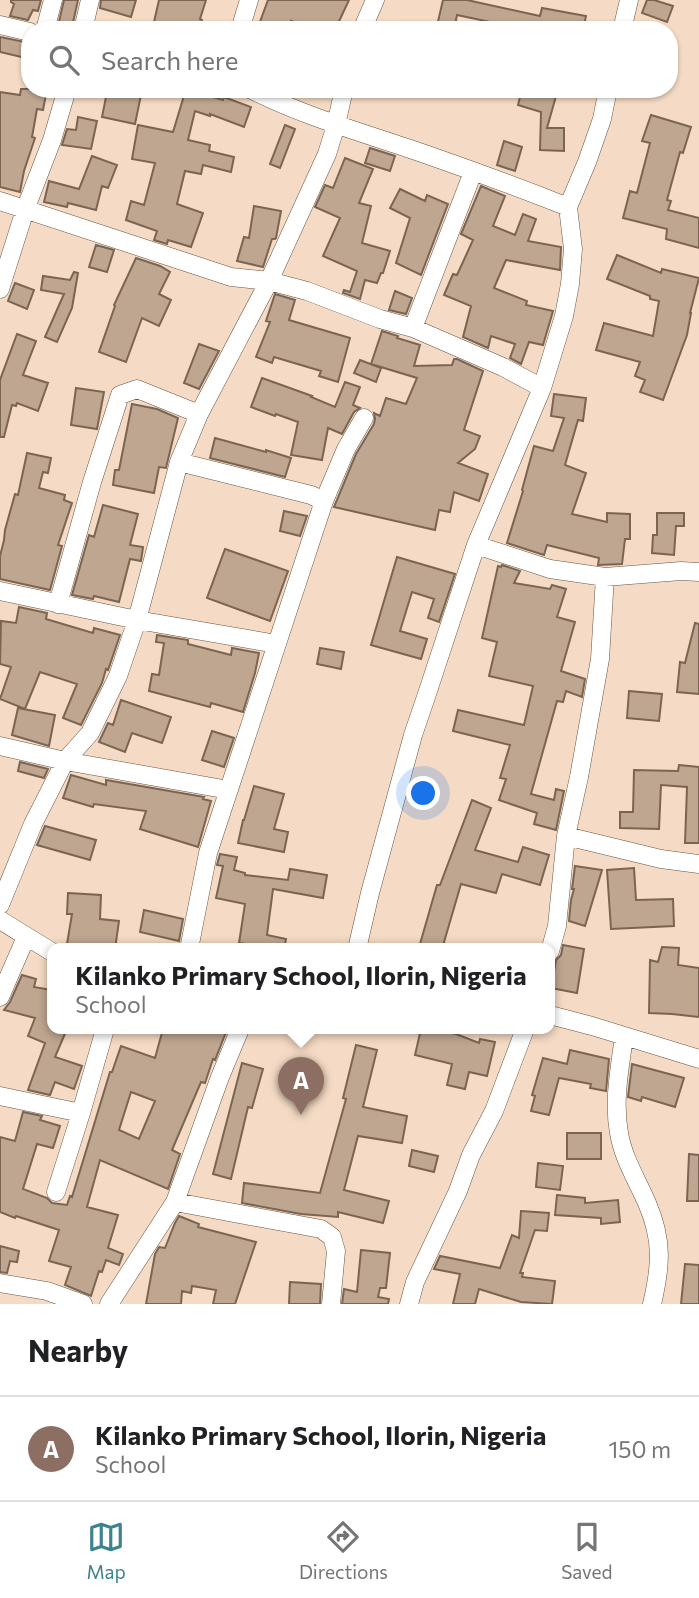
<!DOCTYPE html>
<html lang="en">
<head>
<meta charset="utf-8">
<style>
  body { margin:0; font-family:Commissioner,sans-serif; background:#f6f6f6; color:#202124 }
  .you { position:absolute; left:424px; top:794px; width:24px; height:24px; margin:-18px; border:5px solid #fff; border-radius:50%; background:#1a73e8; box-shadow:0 0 0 10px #1a73e833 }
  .badge { display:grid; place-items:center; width:46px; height:46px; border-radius:50%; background:#3d838f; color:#fff; font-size:23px; font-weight:700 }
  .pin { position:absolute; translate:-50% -58px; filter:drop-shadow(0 2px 4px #0008) }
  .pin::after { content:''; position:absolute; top:37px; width:24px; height:21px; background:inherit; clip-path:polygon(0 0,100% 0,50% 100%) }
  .popup { position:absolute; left:47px; top:943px; width:508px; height:91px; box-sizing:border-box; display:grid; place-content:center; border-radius:14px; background:#fff; filter:drop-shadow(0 2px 5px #0005); font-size:23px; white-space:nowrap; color:#757577 }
  .popup b { font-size:26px; color:#202124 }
  .popup::after { content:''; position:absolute; left:50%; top:100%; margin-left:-14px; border:14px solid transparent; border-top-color:#fff }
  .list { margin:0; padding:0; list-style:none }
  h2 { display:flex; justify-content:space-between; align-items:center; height:91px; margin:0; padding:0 28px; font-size:30px }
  h2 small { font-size:23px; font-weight:400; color:#757577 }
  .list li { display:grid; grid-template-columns:46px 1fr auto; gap:21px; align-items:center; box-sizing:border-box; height:105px; padding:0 28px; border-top:2px solid #e0e0e0 }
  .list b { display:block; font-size:26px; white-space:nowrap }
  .list p { margin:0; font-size:23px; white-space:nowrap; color:#757577 }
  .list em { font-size:23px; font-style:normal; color:#757577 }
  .icon { flex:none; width:38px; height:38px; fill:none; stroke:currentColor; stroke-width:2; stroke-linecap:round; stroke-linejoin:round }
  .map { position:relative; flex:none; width:699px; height:1304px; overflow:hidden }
  .search { position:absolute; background:#fff; box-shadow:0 2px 5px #0004; left:21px; right:21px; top:21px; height:77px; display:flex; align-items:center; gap:18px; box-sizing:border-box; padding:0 24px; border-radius:28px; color:#757577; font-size:26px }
  .sheet { height:196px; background:#fff }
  nav { display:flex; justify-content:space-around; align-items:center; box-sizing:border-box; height:98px; border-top:2px solid #e0e0e0; background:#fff; font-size:19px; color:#757577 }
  nav a { display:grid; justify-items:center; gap:4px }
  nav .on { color:#3d838f }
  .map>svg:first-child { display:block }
  .building { fill:#bfa691; stroke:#7b6552; stroke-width:2; fill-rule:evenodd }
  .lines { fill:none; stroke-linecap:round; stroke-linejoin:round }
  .street-casing { stroke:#695441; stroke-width:19 }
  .street { stroke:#fff; stroke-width:18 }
</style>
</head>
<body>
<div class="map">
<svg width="699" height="1304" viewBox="0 0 699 1304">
  <rect width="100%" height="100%" fill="#f5dbc5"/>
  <path class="building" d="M11 0H41L38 11 33 10 28 20 10 16 14 4 11 2Z
    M64 0H78L72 27 58 26Z
    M101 0H136L131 17 100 8Z
    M159 0H206L200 19 202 20 199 30H171L172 25 154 22Z
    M268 0H349L335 30H316L300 22 299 24 291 21 290 30H257Z
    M443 0H467L540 16 542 8 586 16 583 30H508L509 26 457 15 454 30H436Z
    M647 0H654L673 6 667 22 642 13Z
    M0 37 30 43V59L0 52Z
    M21 89H47L43 110 37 109 32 137 35 138 24 171 20 192 0 187V92L20 95Z
    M118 89 141 95 135 124 102 117 107 92 117 95Z
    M186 89 223 100 224 97 251 107 244 127 210 114V116L195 111 188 140 210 145 209 151 234 157 231 172 203 165 201 174 185 171 177 204 203 213 191 247 168 240 167 244 154 240 157 231 126 220 131 201 144 205 155 163 132 159 138 125 173 132Z
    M522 89H558L547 128H564V151L540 150 541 112 518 105Z
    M651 115 691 127 683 153 680 152 667 200 671 201 668 210 699 218V248L666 239 667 229 623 218 630 191 637 193 650 143 642 141Z
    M78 117 97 121 91 149 62 145 67 129 76 130Z
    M285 125 295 129 280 168 270 164Z
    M504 141 522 147 515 171 497 165Z
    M370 148 395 156 390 171 365 163Z
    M92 156 117 165 108 188 102 186 96 210 68 203 67 207 44 202 49 181 79 189Z
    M345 158 373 169 359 203 371 206 362 243 390 251 383 273H381L377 283 365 280 360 299 343 293 344 290 350 292 357 271 323 256 340 218 315 207 325 185 333 188Z
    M481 186 505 196 493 226 515 235 523 214 536 219 528 241 561 247 560 270 506 260 494 288 527 301 526 305 553 311 543 345 529 342 521 364 510 358 515 344 491 336 488 348 463 337 471 306 444 295 453 274 457 275 473 240 461 234Z
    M400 189 425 201 427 195 448 204 421 275 396 263 410 218 390 208Z
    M254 206 281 211 276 238 275 239H272L263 267 237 261 244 237 249 238Z
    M96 245 114 250 107 272 89 267Z
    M617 255 661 273 662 269 699 278 690 313H691L687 335 663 400 640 392 645 380 635 376 640 362 596 350 604 323 653 336 659 301 650 299V296L607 279Z
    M136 258 160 266 170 272 159 294 171 300 159 326 142 318 126 362 99 352 115 306 114 305Z
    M74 272 78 273 72 308 57 342 45 337 64 294 41 290 43 276 70 280Z
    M15 283 34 290 27 309 8 301Z
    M395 291 412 298 406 314 389 310Z
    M275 294 295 300 289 320 350 338 338 382 319 376 321 371 274 357 272 363 256 357 270 322 266 321Z
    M382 331 398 336 397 338 420 345 414 366 452 365 454 359H457L483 371 464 430 480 436 475 449 458 463 488 474 479 501 454 492 450 512 439 510 435 530 334 507 356 454 374 424 375 419 374 413 380 416 386 398 406 404 417 378 371 364Z
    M17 334 36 341 23 375 48 383 38 411 17 403 16 406 12 405 4 437H0V380Z
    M199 344 219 351 199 389 184 383Z
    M360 360 381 368 376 382 354 373Z
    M262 378 312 396 311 397 335 407 345 382 360 387 353 405 360 408 354 412 342 434 328 428 322 460 291 455 298 422 276 414 275 416 251 407Z
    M76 388 104 392 97 429 71 425Z
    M554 394 586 398 583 421 578 420 565 465 586 473 572 514 607 522V513L630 514V539H625L622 564 598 565 599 558 547 545 544 555 507 543 523 491 522 490 534 446 553 451 564 418 551 416Z
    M132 404 157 409 178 418 166 468 159 467 154 493 113 485 115 470H119Z
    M215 438 266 452V450L291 458 285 477 210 458Z
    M27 453 51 458 48 473 43 472 39 488 65 495 64 500 72 503 58 545 62 546 50 590 0 579V556L4 540 5 530 15 494 18 495Z
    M103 505 138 514 130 545 143 547 141 561 130 559 119 602 94 596 93 599 72 595 89 535 94 537Z
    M284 511 307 516 300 536 280 531Z
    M657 513H684V526H676L674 555 652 553 653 535H657Z
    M225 549 288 571 270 621 207 598Z
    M397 557 455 574 439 622 428 618 434 599 412 592 400 631 427 639 421 659 371 645Z
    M502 565 520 571 514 583 550 589 552 585 566 589 557 617 575 622 561 671 585 679 582 697 566 691 563 702 557 701 531 794 554 800 556 789 564 791 556 830 534 824 537 813 499 800 506 779 500 778 510 745 453 731 458 710 524 725 533 686 489 676 497 642 482 638 498 566 501 567Z
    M19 607 47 613 46 619 93 633 94 628 120 635 108 670 106 669 102 683 81 725 63 718 77 684 40 672 25 709 0 699 11 667 0 664 1 621 16 623Z
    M695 623 699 624V694L677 692 680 662 685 663Z
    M157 635 188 640V644L231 655 232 648 259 653 255 673 243 712 211 703 210 707 149 691 152 674 159 675 164 643 156 642Z
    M320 648 344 652 341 669 317 664Z
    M629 691 662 694 659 721 627 718Z
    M121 700 171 717 162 743 132 733 125 752 99 742 108 723 113 725Z
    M18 708 55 715 49 746 12 735Z
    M212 731 234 738 224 767 202 760Z
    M20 762 48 769 44 778 18 771Z
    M679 765 699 767V843H685L687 787 661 785 659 829 620 828V812H633L634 770 678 771Z
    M71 775 106 785V780L204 797 203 799 211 801 198 847 140 829 146 811 94 804 93 807 63 798Z
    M254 786 284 794 274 829 288 832 284 852 238 843 243 820H244Z
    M472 800 491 808 475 850 518 862 523 847 549 855 540 885 502 874 496 893 461 884 442 949 420 944 437 885H440Z
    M45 826 96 840 90 860 37 845Z
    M220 854 237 857 234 870 245 873V875L288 880 290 869 327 875 323 898 273 889 267 935 286 939 284 949H263V947L239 943 245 904 216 898 223 866 217 865Z
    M575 866 602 870 585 926 569 921 571 900 574 889H572Z
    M634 868 636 900 673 899 674 926 611 929 607 870Z
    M68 893 101 895 100 919 119 921 115 949H96L67 944 72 914H67Z
    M144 910 183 919 179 941 140 932Z
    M563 945 584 949 577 993 551 988 556 960 561 955Z
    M662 947 679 948 678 965 699 968V1017L672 1014 649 1013 650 960 658 962Z
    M22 975 36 979 34 987 52 990V1029H67L55 1057 82 1066 74 1089 55 1082 50 1095 28 1090 45 1043 28 1036 35 1018 4 1010 10 1002Z
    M163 1029H217L226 1032 215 1060 213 1059 205 1083 201 1082 172 1150 180 1154 168 1189 100 1160 87 1207 118 1215 108 1248 123 1254 119 1265 106 1260 102 1272 99 1271 91 1296 65 1285 71 1267 49 1261 59 1230 16 1216 15 1218 0 1212V1137L15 1141 23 1112 42 1116 40 1120 60 1126 53 1148 37 1144 23 1189 47 1198 52 1203 67 1205 70 1196 72 1197 110 1072H112L121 1046 155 1058ZM131 1092 155 1101 139 1139 119 1130Z
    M421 1029H434L456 1034 479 1043 480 1039 495 1042 487 1076 469 1072 465 1089 447 1085 452 1064 415 1055Z
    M356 1045 377 1050 363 1107 407 1116 402 1143 358 1136 344 1190 389 1201 383 1223 338 1212V1217L301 1214 242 1203 244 1183 320 1193 346 1099 343 1098Z
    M570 1050 609 1059 606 1091 590 1088 591 1084 559 1078 549 1115 531 1111 535 1096 532 1095 543 1058 567 1064Z
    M242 1063 263 1069 252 1108 248 1107 231 1179 213 1174Z
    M632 1064 684 1078 675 1107 642 1097 641 1101 628 1097Z
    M567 1133H601V1159H567Z
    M412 1150 438 1156 434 1172 409 1166Z
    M689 1154 699 1155V1201H687Z
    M538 1163 563 1166 560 1190 536 1187Z
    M557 1195 585 1198V1203L618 1200 620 1222 601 1224V1218L555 1215Z
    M521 1211 549 1213 547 1231 535 1230 520 1273H523L522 1277 555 1281 552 1304 521 1302 479 1289 475 1304H453L460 1274 434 1269 440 1256 500 1268 512 1235 519 1238Z
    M179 1216 199 1224 198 1227 256 1242 235 1304H213L216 1290 192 1286 191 1293 182 1291 181 1304H146L155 1254 159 1247 165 1248 175 1223Z
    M0 1246 19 1251 17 1262 10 1261 7 1273 0 1272Z
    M361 1250 390 1253 386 1288H380L378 1297 389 1299 388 1304H342L344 1289 357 1292Z
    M685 1264 699 1265V1304H681Z
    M290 1282 321 1284 320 1304H289Z"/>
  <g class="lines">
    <g class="street-casing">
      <path id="street" d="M0 25 30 32
        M45 30 53 0
        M83 30 90 0
        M240 30 249 0
        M362 30 375 0
        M622 30 629 0
        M250 89C305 117 364 133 422 153 471 170 520 188 568 207
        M0 201 231 277 269 281 307 291 380 319 413 328 503 367 542 388
        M0 289 25 210 52 140 67 89
        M413 328 473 172
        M179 462 311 495 324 501 208 853 189 949
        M324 501 346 449 364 418
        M476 545 550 569 605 577 681 571 699 572
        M0 591 137 620 277 644
        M58 604 92 482 120 395 137 389 199 414
        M0 746 65 761 229 790
        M566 836 661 859 699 864
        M0 905 33 824 65 761 90 733 118 676 137 620 179 462 199 414 269 281 327 154 336 125 344 89
        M0 920 52 952
        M357 949 370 893 413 735 426 697 476 545 542 388 564 316 570 284 573 249 568 207 587 162 602 119 608 89
        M550 951 557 926 566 836 579 777 600 659 605 577
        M0 997 26 937
        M550 1015 592 1026 699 1059
        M624 1036C620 1068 613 1100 619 1133 623 1158 637 1180 647 1203 663 1240 661 1266 652 1304
        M0 1096 81 1113 56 1192
        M81 1113 105 1029
        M175 1202 321 1229 332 1237 336 1251 331 1304
        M0 1283 47 1291 83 1304
        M109 1304 175 1202 220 1077 240 1029
        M409 1304 415 1282 458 1191 471 1155 494 1111 525 1029"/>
    </g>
    <use href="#street" class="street"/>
  </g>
</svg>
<div class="you"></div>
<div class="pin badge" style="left:301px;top:1115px;background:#8d6e63">A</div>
<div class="popup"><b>Kilanko Primary School, Ilorin, Nigeria</b>School</div>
<div class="search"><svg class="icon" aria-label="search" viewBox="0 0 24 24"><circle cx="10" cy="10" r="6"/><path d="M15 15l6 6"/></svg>Search here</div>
</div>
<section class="sheet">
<h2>Nearby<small></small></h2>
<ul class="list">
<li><span class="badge" style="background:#8d6e63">A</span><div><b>Kilanko Primary School, Ilorin, Nigeria</b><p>School</p></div><em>150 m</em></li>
</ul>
</section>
<nav>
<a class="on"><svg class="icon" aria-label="map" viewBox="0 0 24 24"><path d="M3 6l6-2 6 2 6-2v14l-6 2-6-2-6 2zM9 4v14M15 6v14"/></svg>Map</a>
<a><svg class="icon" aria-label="directions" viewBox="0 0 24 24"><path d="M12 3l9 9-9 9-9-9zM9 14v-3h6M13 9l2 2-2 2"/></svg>Directions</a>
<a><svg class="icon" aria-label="saved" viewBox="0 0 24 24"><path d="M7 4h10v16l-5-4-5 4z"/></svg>Saved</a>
</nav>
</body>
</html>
